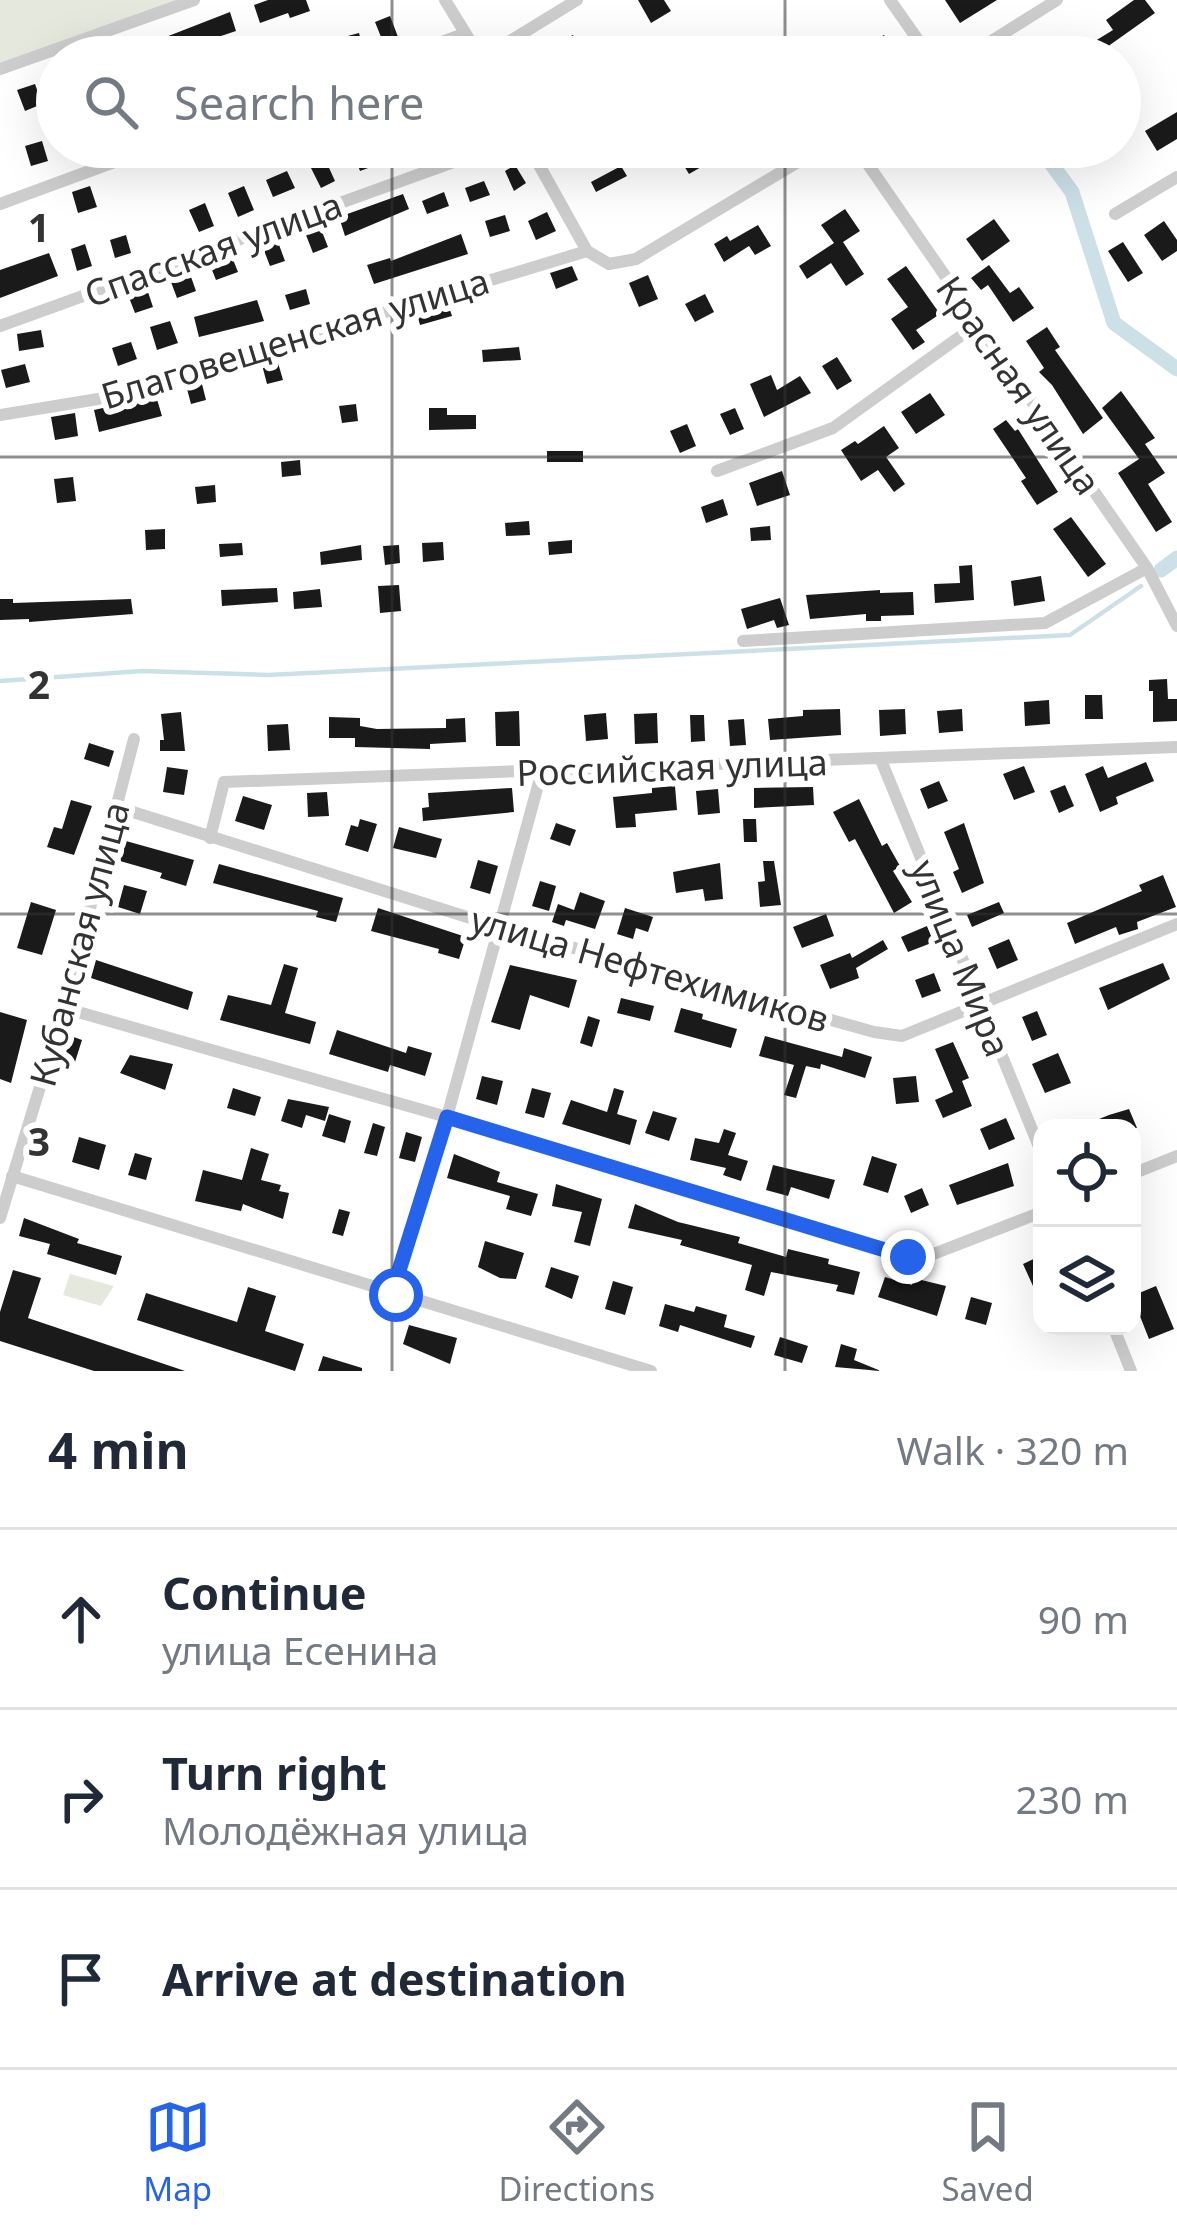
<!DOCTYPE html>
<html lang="en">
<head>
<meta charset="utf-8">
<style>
  body { margin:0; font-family:"Noto Sans",sans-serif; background:#f6f6f7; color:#1f2937 }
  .controls { position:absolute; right:36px; bottom:36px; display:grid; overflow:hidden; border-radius:24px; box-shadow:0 12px 48px #0002 }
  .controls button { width:108px; height:108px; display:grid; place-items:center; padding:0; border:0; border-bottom:3px solid #e0e1e3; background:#fff; color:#1f2937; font:60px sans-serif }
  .stop { position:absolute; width:36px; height:36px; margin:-27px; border:9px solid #2563eb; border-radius:50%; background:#fff }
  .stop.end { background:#2563eb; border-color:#fff; box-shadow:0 3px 12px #0008 }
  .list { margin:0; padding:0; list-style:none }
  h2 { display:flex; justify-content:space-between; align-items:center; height:156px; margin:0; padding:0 48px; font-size:51px }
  h2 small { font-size:39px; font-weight:400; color:#747a83 }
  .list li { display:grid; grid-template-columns:78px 1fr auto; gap:36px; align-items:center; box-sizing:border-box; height:180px; padding:0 48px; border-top:3px solid #e0e1e3 }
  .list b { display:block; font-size:45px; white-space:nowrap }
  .list p { margin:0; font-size:39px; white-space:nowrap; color:#747a83 }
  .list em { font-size:39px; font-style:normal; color:#747a83 }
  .icon { flex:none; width:66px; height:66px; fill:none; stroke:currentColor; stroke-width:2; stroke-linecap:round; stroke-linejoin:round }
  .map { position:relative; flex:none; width:1177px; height:1371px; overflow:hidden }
  .search { position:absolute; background:#fff; box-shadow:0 12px 48px #0002; left:36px; right:36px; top:36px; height:132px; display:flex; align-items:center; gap:30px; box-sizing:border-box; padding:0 42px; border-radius:66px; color:#747a83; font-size:45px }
  .sheet { height:696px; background:#fff }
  nav { display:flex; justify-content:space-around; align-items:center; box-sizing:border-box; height:168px; border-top:3px solid #e0e1e3; background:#fff; font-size:33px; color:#747a83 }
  nav a { display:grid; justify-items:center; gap:6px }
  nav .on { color:#2563eb }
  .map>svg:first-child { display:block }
  .green { fill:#e4e8dd }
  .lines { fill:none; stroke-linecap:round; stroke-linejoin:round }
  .stream { stroke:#cce0e7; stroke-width:4.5 }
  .canal { stroke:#cce0e7; stroke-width:15 }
  .building { fill:#1a1a1a }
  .minor { stroke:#cdcdcd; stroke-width:12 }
  .route { stroke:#2563eb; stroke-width:15 }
  .grid { fill:none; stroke:#333; stroke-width:3; stroke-opacity:0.55 }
  .labels { text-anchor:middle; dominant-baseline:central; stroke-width:12; stroke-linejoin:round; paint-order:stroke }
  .street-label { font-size:36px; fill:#333; stroke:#fff }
  .grid-label { font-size:39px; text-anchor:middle; font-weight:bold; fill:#333; stroke:#fff; stroke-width:12; stroke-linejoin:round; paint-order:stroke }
</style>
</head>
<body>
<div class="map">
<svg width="1177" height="1371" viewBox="0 0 1177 1371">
  <rect width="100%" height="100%" fill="#fff"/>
  <path class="green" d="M0 0H180L0 64Z
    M70 1274 114 1286 101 1306 63 1295Z"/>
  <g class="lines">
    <path class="stream" d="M0 681 142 671 268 675 1070 635 1141 586"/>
    <path class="canal" d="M1039 147 1072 192 1114 323 1177 369
      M1161 570 1177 558"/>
  </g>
  <path class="building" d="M268 0H306L310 11 290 18 288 13 260 23 254 5Z
    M638 0H664L671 11 651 23Z
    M945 0H997L960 23Z
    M1134 0H1145L1155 13 1107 47 1114 57H1087L1082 49 1113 30 1106 20Z
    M230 12 236 31 158 57H138L133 45 151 38 153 42Z
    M390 16 398 37 383 42 375 22Z
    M359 33 363 48 345 54 340 38Z
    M573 35 585 57H561L555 44Z
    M884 35 897 57H846Z
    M1057 36 1069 57H1048L1041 45Z
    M316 44 320 57H280L279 53Z
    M35 84 42 104 25 111 17 90Z
    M1177 112V139L1157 151 1145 131Z
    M42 141 48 161 31 166 25 146Z
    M351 147H373L379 164 360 171Z
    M693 147H736L689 174 678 156Z
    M325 159 335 181 321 188 310 166Z
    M515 165 526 183 514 191 505 171Z
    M621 166 627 176 596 192 591 182Z
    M287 171 295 188 273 197 266 180Z
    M484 181 490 195 470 202 465 188Z
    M90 186 97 207 78 213 72 192Z
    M244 186 254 210 238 217 228 193Z
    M444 192 449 206 427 214 422 201Z
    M403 194 409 209 345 236 339 217Z
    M205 203 214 226 199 232 189 210Z
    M845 209 860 231 843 242 864 274 846 286 831 263 807 279 799 266 834 243 821 225Z
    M547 212 556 231 536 240 528 221Z
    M505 215 510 231 490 237 485 221Z
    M994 219 1010 241 982 261 966 239Z
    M1164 221 1177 240V251L1162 261 1144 235Z
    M319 224 328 247 313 253 304 230Z
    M758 225 771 246 755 255 749 246 724 262 714 244 727 236 730 241Z
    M461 234 468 254 374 284 367 265 390 258 391 261Z
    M126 235 131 253 115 258 110 240Z
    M278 242 285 261 270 266 263 248Z
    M1123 242 1143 273 1128 282 1108 251Z
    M85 244 92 266 77 271 71 249Z
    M49 253 58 276 0 298V270Z
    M232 257 238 272 216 280 210 265Z
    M989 265 1010 293 1019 287 1034 308 1013 322 988 285 981 290 971 278Z
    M572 266 578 280 556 289 550 273Z
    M906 266 940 314 916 330 925 342 913 350 891 319 908 307 887 279Z
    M190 274 196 291 177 298 171 282Z
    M648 275 658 299 639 307 629 283Z
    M147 289 153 307 135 313 128 295Z
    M306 289 310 304 290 310 285 295Z
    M705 294 714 312 695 322 685 304Z
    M257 300 264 321 199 337 194 317Z
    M448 304 452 316 420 325 417 314Z
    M170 321 178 343 157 350 150 327Z
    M1047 327 1060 347 1055 350 1103 418 1083 434 1052 385 1039 372 1044 368 1026 341Z
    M41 330 44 347 19 351 17 334Z
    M131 342 137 359 118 366 112 348Z
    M519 347 521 360 483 362 482 350Z
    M276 356 283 380 267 384 261 361Z
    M837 357 852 381 837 390 822 366Z
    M25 364 30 382 6 388 1 370Z
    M771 375 777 390 800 376 811 393 764 417 750 384Z
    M201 380 206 400 191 404 186 385Z
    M1121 391 1155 438 1145 444 1165 473 1148 484 1172 522 1156 532 1118 473 1139 459 1102 408Z
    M930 393 945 415 916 434 901 412Z
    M156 396 162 416 99 432 94 410Z
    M356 404 358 421 342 423 339 406Z
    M429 408H447V415H476V429L429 430Z
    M735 408 744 429 730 435 720 414Z
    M75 413 78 436 55 440 51 417Z
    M1006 420 1015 431 1018 429 1058 492 1037 505 1021 481 1026 478 993 429Z
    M687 424 696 446 680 453 670 431Z
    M884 426 899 448 886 457 905 484 894 492 878 470 861 481 841 450 855 441 858 444Z
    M547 451H583V462H547Z
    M300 460 301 475 282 477 281 462Z
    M782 471 790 495 757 506 749 483Z
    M73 477 76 501 57 503 54 479Z
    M215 485 216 502 197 504 195 487Z
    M723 499 728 515 706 523 701 507Z
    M1071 517 1106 564 1088 577 1053 529Z
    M529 521 530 535 506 536 505 523Z
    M770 526 771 540 751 541 750 528Z
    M165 529V549L146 550 145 530Z
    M572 540V553L549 555 548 542Z
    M443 542 444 560 423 562 422 543Z
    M242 543 243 555 220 557 219 544Z
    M361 545 362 560 321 565 320 552Z
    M399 545 400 563 385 565 383 546Z
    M972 565 974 600 935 603 934 584 960 583 959 566Z
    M1041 576 1045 601 1014 606 1011 581Z
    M399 585 401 611 380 613 378 586Z
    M277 588 278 602 222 606 221 590Z
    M320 589 322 607 294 609 293 592Z
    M880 590V593L913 592 914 615 881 616V621H866V614L810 619 806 595Z
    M780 598 789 625 777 628 774 620 747 629 741 609Z
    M0 599H13V603L131 599 133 614 29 622V619L0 620Z
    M1167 679 1168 699H1177V721L1153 722V691H1149V680Z
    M1085 695H1102L1103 719H1085Z
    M1049 700 1050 724 1025 726 1024 702Z
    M840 709 841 735 770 740 768 719 803 716V710Z
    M905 709 906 734 880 736 879 710Z
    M962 709 963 731 939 733 937 711Z
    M519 711 520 746H496L495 712Z
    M181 712 185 751H160V740H164L161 714Z
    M606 713 608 739 586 741 584 715Z
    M657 713 658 743 635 744 634 714Z
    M690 715H704L705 741 691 742Z
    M329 717 360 718V726L377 729 446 728V719L465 718 466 742 430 744V749L355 747V738H329Z
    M744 719 746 745 730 746 728 720Z
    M288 724 290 750 268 751 267 725Z
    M89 743 114 751 109 767 84 759Z
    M1146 762 1154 781 1116 797 1118 804 1100 812 1085 774 1103 766 1108 778Z
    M1024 766 1035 792 1014 800 1003 774Z
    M167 767 188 770 184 795 163 792Z
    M939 781 948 801 928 809 920 789Z
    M1065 785 1074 806 1059 813 1050 791Z
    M675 786 677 810 635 814 636 827 616 828 613 797 652 793V788Z
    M813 787 814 805 754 808V788Z
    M512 788 514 812 423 821 422 808 429 807 428 793Z
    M718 789 720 813 698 815 696 791Z
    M327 792 329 816 308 817 307 793Z
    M243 796 272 805 264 830 235 821Z
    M859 799 882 846 887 843 900 866 893 871 912 902 894 913 855 839 849 842 833 812Z
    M71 800 92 806 74 855 47 847 54 827 62 829Z
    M360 819 377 824 368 852 345 845 351 825 358 827Z
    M743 819H756L757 842H744Z
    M556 823 576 830 570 846 550 839Z
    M964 823 984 883 962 893 953 872 959 869 944 832Z
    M399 827 442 839 436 858 393 848Z
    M126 841 194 860 186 886 160 878 162 873 120 861Z
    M478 860 498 866 490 894 470 888Z
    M763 861H774L781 905 760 907 758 882 765 881Z
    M720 863 723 899 705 901 703 889 676 893 673 872Z
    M219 864 343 898 336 922 316 917 318 911 213 883Z
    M1163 875 1176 907 1137 922 1138 929 1119 935 1116 927 1075 944 1067 923 1142 891 1139 885Z
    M540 881 556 886 549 911 532 906Z
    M124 885 147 891 140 914 118 907Z
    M580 892 605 901 595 929 566 920 564 926 552 922 558 904 574 910Z
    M31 902 56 910 42 955 17 948Z
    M999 902 1004 913 972 927 967 915Z
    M378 908 466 937 459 959 438 953 439 949 371 931Z
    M625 908 653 917 648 932 636 928 633 939 617 934Z
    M826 914 834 936 802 948 793 927Z
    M927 926 934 942 908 952 901 937Z
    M1009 939 1018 960 997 969 988 948Z
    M883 940 888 949 856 968 859 978 830 989 820 965 850 953 852 958Z
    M96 960 193 992 188 1010 91 978Z
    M1163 963 1170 979 1108 1010 1099 988Z
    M284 964 298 968 285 1013 316 1022 310 1044 220 1020 228 995 271 1005Z
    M510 965 577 980 569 1008 530 995 520 1030 491 1022Z
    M934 973 941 991 922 998 915 980Z
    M621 998 654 1006 650 1021 617 1013Z
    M681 1008 703 1014 702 1019 737 1029 731 1048 674 1032Z
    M1037 1011 1047 1035 1032 1041 1022 1017Z
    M0 1012 27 1020 11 1083 0 1079Z
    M588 1016 600 1020 592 1047 580 1043Z
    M337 1030 406 1053 408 1046 432 1053 425 1076 390 1065 388 1072 329 1054Z
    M71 1036 82 1040 75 1062 64 1059Z
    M765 1036 842 1057 844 1048 872 1057 865 1078 821 1064 820 1069 806 1066 796 1098 784 1095 794 1065 759 1056Z
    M953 1042 969 1078 962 1081 972 1106 943 1118 935 1100 953 1092 935 1049Z
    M1058 1053 1071 1083 1045 1093 1032 1064Z
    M130 1055 173 1064 165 1090 120 1073Z
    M482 1076 503 1081 497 1105 476 1099Z
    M916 1076 919 1102 896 1104 893 1078Z
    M233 1088 261 1097 255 1116 227 1108Z
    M532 1088 551 1093 544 1118 525 1113Z
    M614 1088 624 1091 617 1114 637 1120 630 1145 562 1124 571 1100 607 1112Z
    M288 1099 329 1107 325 1121 306 1115 302 1128 281 1121Z
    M1129 1109 1137 1128H1077L1109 1115Z
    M653 1111 677 1118 669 1141 645 1133Z
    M329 1114 351 1121 345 1143 322 1136Z
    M1006 1118 1015 1139 989 1150 980 1129Z
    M373 1123 385 1127 377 1156 364 1153Z
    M724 1129 736 1133 728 1155 748 1161 741 1181 723 1175 726 1168 690 1160 695 1138 719 1143Z
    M406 1132 422 1137 415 1162 399 1158Z
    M79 1137 106 1145 99 1170 72 1162Z
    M251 1148 269 1154 261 1180 281 1185 279 1191 289 1193 283 1219 243 1204 241 1211 195 1201 203 1170 242 1180Z
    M135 1153 152 1158 146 1180 128 1175Z
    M454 1154 500 1172 497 1182 538 1194 531 1216 506 1209 510 1196 447 1178Z
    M872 1156 897 1164 888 1193 863 1185Z
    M1008 1163 1014 1186 957 1205 949 1185Z
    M773 1165 835 1180 829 1199 791 1187 788 1196 766 1190Z
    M556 1184 602 1199 590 1246 574 1242 582 1212 552 1206Z
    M922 1188 929 1205 911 1213 904 1196Z
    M635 1204 678 1222 740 1237 738 1243 786 1257 788 1249 829 1259 828 1264 860 1272 854 1295 836 1291 838 1285 771 1272 764 1296 745 1290 752 1265 680 1245 682 1240 628 1228Z
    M339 1209 350 1212 343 1236 332 1233Z
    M24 1218 79 1239 77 1243 122 1256 116 1275 47 1254 50 1244 19 1236Z
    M485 1241 524 1253 516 1279 500 1278 478 1267Z
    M1042 1255V1283L1033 1286 1023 1264Z
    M551 1267 579 1276 572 1299 545 1287Z
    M13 1270 41 1278 28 1318 185 1371H94L0 1341V1312Z
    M885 1277 912 1285 913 1278 946 1286 937 1316 878 1297Z
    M613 1281 633 1287 625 1315 605 1309Z
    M1156 1286 1174 1329 1149 1339 1132 1296Z
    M248 1287 276 1296 265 1331 304 1344 295 1371 137 1320 146 1293 237 1322Z
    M971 1297 992 1303 986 1325 965 1319Z
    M665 1304 694 1312 696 1306 727 1315 724 1327 755 1336 751 1348 680 1325 678 1332 659 1326Z
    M409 1325 457 1338 450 1364 403 1344Z
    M780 1337 808 1346 802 1363 774 1355Z
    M841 1344 857 1349 854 1360 881 1371 835 1367Z
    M323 1356 362 1368V1371H318Z"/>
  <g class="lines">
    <path class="minor" d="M445 0 480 57
      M890 0 930 57
      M400 57 464 34
      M484 57 577 0
      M966 57 1057 0
      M0 69 194 0
      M529 147 587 251
      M856 147 1147 568 1177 626
      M0 204 155 147
      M1115 214 1177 177
      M587 251 609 264 636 259 823 147
      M0 326 495 147
      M0 415 98 399 587 251
      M717 471 833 428 976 325
      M743 641 1045 623 1147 568
      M881 760 1042 1154
      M117 807 499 927 874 1032 902 1036 1177 924
      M210 838 224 782 1177 747
      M64 1008 447 1117 908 1257 936 1253 1042 1212
      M1132 1174 1177 1156
      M12 1176 651 1371
      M0 1218 64 1008 134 739
      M392 1293 447 1117 542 771
      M1113 1326 1131 1371"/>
  </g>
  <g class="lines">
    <path class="route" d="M396 1295 392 1293 447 1117 908 1257"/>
  </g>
  <path class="grid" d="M392 0V57M785 0V57M392 147V1371M785 147V1371M0 457H1177M0 914H1177"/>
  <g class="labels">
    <g class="street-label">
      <text transform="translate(213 249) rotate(-20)">Спасская улица</text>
      <text transform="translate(295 338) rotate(-17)">Благовещенская улица</text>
      <text transform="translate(1019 385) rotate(55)">Красная улица</text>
      <text transform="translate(672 767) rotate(-2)">Российская улица</text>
      <text transform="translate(79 944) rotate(-75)">Кубанская улица</text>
      <text transform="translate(961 958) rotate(68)">улица Мира</text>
      <text transform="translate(650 969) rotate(16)">улица Нефтехимиков</text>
    </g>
  </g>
  <g class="grid-label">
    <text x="39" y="242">1</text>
    <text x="39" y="699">2</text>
    <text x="39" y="1156">3</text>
  </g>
</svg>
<div class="controls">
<button><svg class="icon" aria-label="locate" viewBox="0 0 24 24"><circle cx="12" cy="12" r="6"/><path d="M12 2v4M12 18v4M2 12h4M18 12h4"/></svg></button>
<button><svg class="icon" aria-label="layers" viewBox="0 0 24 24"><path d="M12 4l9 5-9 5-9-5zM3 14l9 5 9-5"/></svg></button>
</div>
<div class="stop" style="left:396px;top:1295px"></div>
<div class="stop end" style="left:908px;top:1257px"></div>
<div class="search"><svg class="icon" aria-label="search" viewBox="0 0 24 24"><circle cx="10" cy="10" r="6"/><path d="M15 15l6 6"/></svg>Search here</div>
</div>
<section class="sheet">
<h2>4 min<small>Walk · 320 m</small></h2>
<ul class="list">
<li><svg class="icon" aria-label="ahead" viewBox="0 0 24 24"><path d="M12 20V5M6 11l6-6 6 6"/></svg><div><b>Continue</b><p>улица Есенина</p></div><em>90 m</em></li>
<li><svg class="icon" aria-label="right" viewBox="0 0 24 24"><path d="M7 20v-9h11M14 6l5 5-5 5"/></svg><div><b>Turn right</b><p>Молодёжная улица</p></div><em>230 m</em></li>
<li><svg class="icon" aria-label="arrive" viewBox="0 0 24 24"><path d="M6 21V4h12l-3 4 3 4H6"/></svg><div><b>Arrive at destination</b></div></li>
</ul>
</section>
<nav>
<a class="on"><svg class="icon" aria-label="map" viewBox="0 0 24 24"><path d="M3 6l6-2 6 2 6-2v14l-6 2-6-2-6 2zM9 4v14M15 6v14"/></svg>Map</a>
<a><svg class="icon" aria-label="directions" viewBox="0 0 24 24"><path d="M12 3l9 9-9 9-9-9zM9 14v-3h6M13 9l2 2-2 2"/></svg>Directions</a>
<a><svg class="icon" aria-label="saved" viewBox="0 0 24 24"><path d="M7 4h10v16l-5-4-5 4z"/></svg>Saved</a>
</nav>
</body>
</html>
